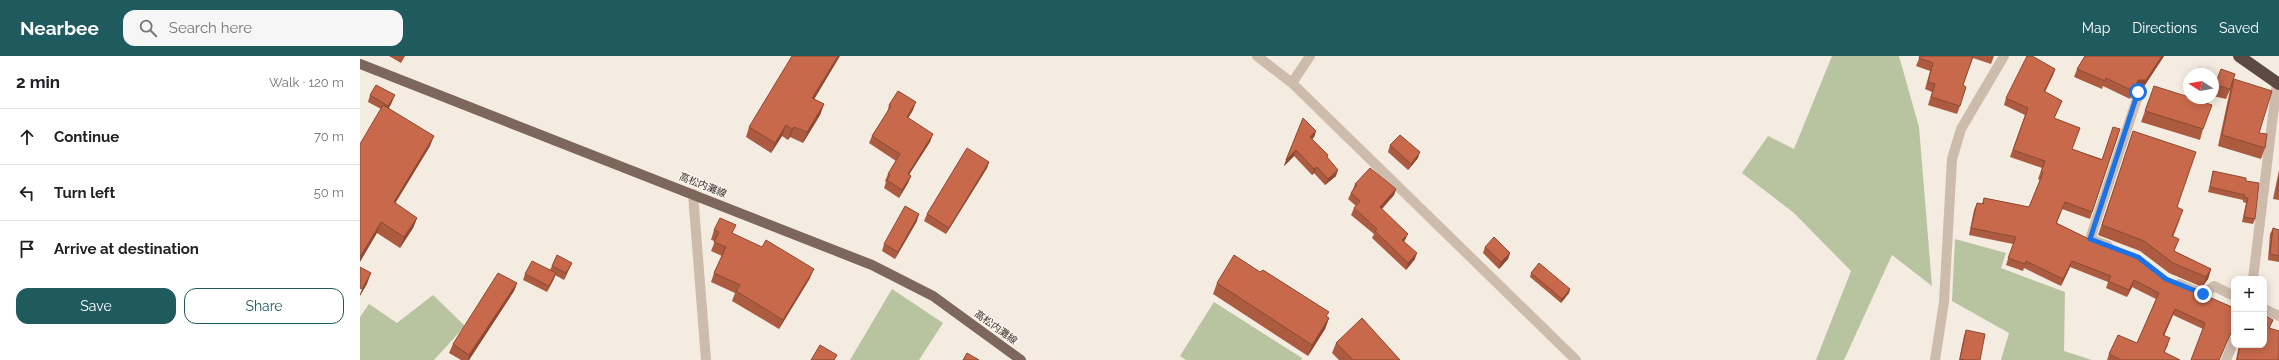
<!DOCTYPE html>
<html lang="en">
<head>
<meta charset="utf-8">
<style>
  body { margin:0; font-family:Raleway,"Noto Sans JP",sans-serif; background:#f6f6f6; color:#202124 }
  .controls { position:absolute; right:12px; bottom:12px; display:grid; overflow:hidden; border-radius:8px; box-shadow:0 2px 10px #0003 }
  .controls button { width:36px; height:36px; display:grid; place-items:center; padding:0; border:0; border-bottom:1px solid #e0e0e0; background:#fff; color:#202124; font:20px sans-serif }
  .compass { position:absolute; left:1823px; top:12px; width:36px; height:36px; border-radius:50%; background:#fff; box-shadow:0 2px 10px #0003; rotate:281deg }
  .stop { position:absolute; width:12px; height:12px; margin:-9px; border:3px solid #1a73e8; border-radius:50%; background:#fff }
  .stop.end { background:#1a73e8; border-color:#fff; box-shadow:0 1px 4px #0008 }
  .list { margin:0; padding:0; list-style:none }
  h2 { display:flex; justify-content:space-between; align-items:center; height:52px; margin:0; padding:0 16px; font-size:17px }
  h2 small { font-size:13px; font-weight:400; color:#757577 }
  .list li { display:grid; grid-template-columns:26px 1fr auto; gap:12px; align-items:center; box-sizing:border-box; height:56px; padding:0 16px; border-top:1px solid #e0e0e0 }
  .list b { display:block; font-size:15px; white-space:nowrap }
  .list em { font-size:13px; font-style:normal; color:#757577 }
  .actions { display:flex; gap:8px; padding:12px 16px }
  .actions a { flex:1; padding:9px 0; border:1px solid #1f5a5e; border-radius:12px; text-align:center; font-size:14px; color:#1f5a5e }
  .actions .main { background:#1f5a5e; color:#fff }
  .icon { flex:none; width:22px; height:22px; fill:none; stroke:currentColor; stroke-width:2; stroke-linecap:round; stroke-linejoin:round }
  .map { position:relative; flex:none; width:1919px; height:304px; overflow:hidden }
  header { display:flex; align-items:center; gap:24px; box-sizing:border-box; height:56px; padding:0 20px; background:#1f5a5e; color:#fff }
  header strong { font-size:19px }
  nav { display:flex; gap:22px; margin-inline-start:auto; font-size:14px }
  .search { width:280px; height:36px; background:#f6f6f6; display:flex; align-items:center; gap:10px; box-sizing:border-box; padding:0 14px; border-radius:12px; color:#757577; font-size:15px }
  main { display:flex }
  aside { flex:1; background:#fff }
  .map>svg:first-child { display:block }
  .green { fill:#b8c4a0 }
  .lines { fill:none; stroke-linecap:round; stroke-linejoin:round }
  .minor { stroke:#cdbbac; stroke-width:10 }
  .major { stroke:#7d675c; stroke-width:10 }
  .highway { stroke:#5c4a42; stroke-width:12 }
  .wall { fill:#ac5a40 }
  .shaded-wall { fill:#8c4a34 }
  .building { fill:#c8694b; stroke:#8c4a34 }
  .route { stroke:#1a73e8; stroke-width:5 }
  .labels { text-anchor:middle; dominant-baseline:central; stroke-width:3; stroke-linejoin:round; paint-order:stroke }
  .street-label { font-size:10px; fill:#3b302b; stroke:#fbf5ee }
</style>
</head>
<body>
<header>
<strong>Nearbee</strong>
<div class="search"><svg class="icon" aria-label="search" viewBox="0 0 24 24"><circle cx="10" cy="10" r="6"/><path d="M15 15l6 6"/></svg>Search here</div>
<nav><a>Map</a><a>Directions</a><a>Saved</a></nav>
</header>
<main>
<aside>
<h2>2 min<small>Walk · 120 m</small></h2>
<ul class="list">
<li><svg class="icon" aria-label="ahead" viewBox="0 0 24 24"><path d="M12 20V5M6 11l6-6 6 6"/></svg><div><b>Continue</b></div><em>70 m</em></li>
<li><svg class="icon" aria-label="left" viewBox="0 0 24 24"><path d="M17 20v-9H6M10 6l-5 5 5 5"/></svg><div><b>Turn left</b></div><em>50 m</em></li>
<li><svg class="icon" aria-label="arrive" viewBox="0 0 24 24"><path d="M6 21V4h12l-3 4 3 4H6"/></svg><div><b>Arrive at destination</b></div></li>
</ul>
<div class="actions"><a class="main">Save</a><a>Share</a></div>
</aside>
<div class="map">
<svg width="1919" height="304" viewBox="0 0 1919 304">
  <rect width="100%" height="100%" fill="#f4ebe1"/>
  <path class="green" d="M1472 0H1539L1559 71 1572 230 1532 199 1484 304H1456L1491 215 1434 157 1382 117 1408 80 1434 93Z
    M1595 183 1646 197 1641 212 1705 236 1704 295 1732 304H1641L1649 277 1592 245Z
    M532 233 583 267 559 304H490Z
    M73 239 105 270 74 304H0V261L9 248 37 267Z
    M854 246 942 302 941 304H826L820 300Z"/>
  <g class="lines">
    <path class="minor" d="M897 0 932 27 1216 304
      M932 27 950 0
      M333 138 346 304
      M1748 190 1730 183 1779 37
      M1893 223 1917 26
      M1819 228 1843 238 1854 230 1874 240
      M1904 253 1919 260
      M1575 304 1584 246 1592 103 1601 73 1644 0
      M1866 304 1874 285"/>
    <path class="major" d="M0 8 512 209 573 240 661 304"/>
    <path class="highway" d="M1879 0 1919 28"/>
  </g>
  <path class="wall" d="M29 0H45L41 7Z
    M1560 0H1634L1631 8 1613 2 1603 29 1600 50 1597 58 1568 49 1572 36 1565 33 1570 15 1556 10Z
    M1725 0H1804L1783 32H1775L1770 43 1743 30 1742 33 1714 21 1717 13Z
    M1695 13 1693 19 1685 36 1702 45 1694 63 1712 93 1742 103 1760 73 1730 163 1702 153 1697 167 1806 222 1874 252V271L1859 304H1831L1843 273 1813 259 1804 280 1808 289 1804 297 1820 304H1747L1749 298 1777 287 1796 243 1772 231 1767 241 1746 232 1748 226 1710 211 1701 230 1664 212 1663 215 1646 209 1653 188 1609 179 1614 154 1617 147 1622 148 1624 142 1669 151 1680 124 1678 123 1682 112 1650 101 1665 59 1644 49 1646 42Z
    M1861 13 1874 23 1899 77 1905 92 1901 103 1858 90 1870 34 1866 43 1853 40V35Z
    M1794 30 1843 73 1840 84 1781 66Z
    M10 39 32 46 29 52 70 90 35 147 57 162 53 172 40 192 17 177 21 53 8 46Z
    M454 43 464 48 460 59 443 87 430 81 428 84 422 80 411 97 386 81 389 71Z
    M529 49 553 54 548 62 570 86 549 118 551 120 548 127 539 142 524 132 526 126 525 125 528 118 536 105 509 87 512 80 527 57Z
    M943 62 956 75 954 81 952 83 967 102 976 120 965 129 954 117 952 119 934 100 924 110Z
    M1770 85 1817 151 1820 163 1813 181 1814 195 1851 213 1848 223 1842 231 1809 217 1780 195 1738 179Z
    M1030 89 1058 102 1048 114 1028 96Z
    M629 106 627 112 586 178 564 165 567 158Z
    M1919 114V144L1913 143Z
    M1853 115 1886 125 1895 163 1893 168 1882 166 1886 147 1883 146V144L1848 136 1852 120Z
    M995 128 1036 133 1034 139 1022 153 1045 184 1044 186 1055 203 1046 214 1012 182 1014 178 991 159 994 152 996 150 988 143 993 133Z
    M557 165 535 203 522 195 524 188Z
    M1913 172 1919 174V206L1908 204 1910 178Z
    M354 174 373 178 450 222 419 273 372 245 375 237 351 226 354 217 362 200 351 195 355 185 351 184Z
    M1125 191 1150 197 1148 203 1139 213 1123 197Z
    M212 207 204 224 195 219 187 236 163 224 165 218 190 214 192 210Z
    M1171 217 1210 233 1209 237 1201 247 1170 221Z
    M157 227 154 235 109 304H101L89 297 93 288Z
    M857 227 967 261 969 262 965 273 948 300 853 238Z
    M1910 272 1919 304H1876L1879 289H1904Z
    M1606 274 1620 304H1599L1604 280Z
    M976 287 1040 304H979L972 297Z"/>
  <path class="shaded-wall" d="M478 0H480L449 52 452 42Z
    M1802 0H1804L1783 32H1775L1770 43 1778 24Z
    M1695 13 1693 19 1681 42 1684 35Z
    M35 39 32 46 26 57 28 50Z
    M556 46 553 54 544 69 547 61Z
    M464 48 460 59 443 87 447 76Z
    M426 69 422 80 411 97 415 87Z
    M434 71 430 81 428 84 432 73Z
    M956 75 954 81 948 87 950 81Z
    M573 78 570 86 545 125 548 118Z
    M74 80 70 90 30 156 34 146Z
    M936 94 934 100 924 110 926 104Z
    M1060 96 1058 102 1048 114 1051 108Z
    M629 106 627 112 586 178 589 172Z
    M957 111 954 117 952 119 954 113Z
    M978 114 976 120 965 129 968 123Z
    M551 120 548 127 539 142 542 134Z
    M1036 133 1034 139 1017 158 1020 151Z
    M559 158 557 165 535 203 538 196Z
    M57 162 53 172 40 192 44 181Z
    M21 166 17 177 0 206V201Z
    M1048 178 1045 184 1040 190 1042 184Z
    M1057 197 1055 203 1046 214 1048 207Z
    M1150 197 1148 203 1139 213 1141 206Z
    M1712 205 1710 211 1701 230 1703 223Z
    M212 207 209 213 204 224 206 217Z
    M454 213 450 222 419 273 423 264Z
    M1851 213 1848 223 1842 231 1846 221Z
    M11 217 7 228 0 240V238L2 233Z
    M196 217 194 223 187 236 189 230Z
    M1774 224 1772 231 1767 241 1769 234Z
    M157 227 154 235 109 304H108L109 299Z
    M1210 233 1209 237 1201 247 1202 243Z
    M1815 253 1813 259 1801 286 1803 279Z
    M969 262 965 273 948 300 952 289Z"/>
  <path class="building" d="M432 0H478L452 42 464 48 447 76 434 71 432 73 426 69 415 87 389 71Z
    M1560 0H1613L1603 29 1606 31 1600 50 1571 41 1575 28 1568 26 1573 7 1559 2Z
    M1667 0H1672L1695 13 1684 35 1702 45 1694 62 1720 72 1712 93 1742 104 1753 71 1760 73 1732 156 1705 146 1696 167 1735 186 1736 184 1777 200 1806 222 1874 252V270L1859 304H1831L1845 267 1815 253 1803 279 1810 282 1804 296 1820 304H1761L1749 298 1758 279 1777 287 1799 237 1774 224 1769 234 1748 225 1751 220 1712 205 1703 223 1666 205 1665 208 1648 202 1656 181 1611 172 1617 147 1623 148 1624 142 1669 151 1683 117 1681 116 1685 105 1653 94 1668 52 1646 42Z
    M1725 0H1802L1786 24H1778L1773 35 1746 22 1745 25 1717 13Z
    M1861 13 1875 18 1870 33 1855 29Z
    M1874 23 1912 35 1899 77 1907 78 1905 92 1862 79Z
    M16 29 35 39 28 50 10 39Z
    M1794 30 1829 41V42H1831L1852 49 1843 73 1785 55Z
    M538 35 556 46 547 61 573 78 548 118 551 120 542 134 527 124 530 119 528 118 540 98 512 80 531 50 529 49Z
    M23 49 74 80 34 146 57 162 44 181 21 166 0 201V88Z
    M943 62 956 75 950 81 968 99 967 101 978 114 968 123 957 111 954 113 936 94 926 104Z
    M1773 75 1836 96 1817 151 1823 154 1812 180 1819 183 1814 195 1851 213 1846 221 1813 207 1784 185 1742 169Z
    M1040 79 1060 96 1051 108 1030 89Z
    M607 92 629 106 589 172 567 158Z
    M1010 112 1036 133 1020 151 1048 178 1042 184 1057 197 1048 207 1015 175 1017 173 994 152 1000 145 991 137 997 129 995 128Z
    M1853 115 1886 122V125L1899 127 1895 163 1884 161 1888 142 1884 141 1885 139 1850 131Z
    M1919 121V134H1917Z
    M545 150 559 158 538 196 524 188Z
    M360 162 376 169 372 177 402 191 406 184 454 213 423 264 376 235 380 229 354 217 366 191 354 186 359 176 354 174Z
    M1913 172 1919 174V200L1910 198Z
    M1134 181 1150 197 1141 206 1125 191Z
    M197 199 212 207 206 217 192 210Z
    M874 199 900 216 903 214 969 256 966 260 969 262 952 289 857 227Z
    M172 205 196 217 189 230 165 218Z
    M1179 207 1210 233 1202 243 1171 217Z
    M0 211 11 217 2 233 0 232Z
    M138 217 157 227 109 299 93 288Z
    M1904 259 1913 264 1909 272 1919 275V304H1877L1880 289H1904Z
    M1002 262 1040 304H993L976 287Z
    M1606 274 1625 278 1620 304H1605L1600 303Z
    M460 289 477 299 474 304H451Z
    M607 297 619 304H603Z"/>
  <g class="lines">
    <path class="route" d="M1778 36 1730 183 1778 201 1806 223 1843 238"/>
  </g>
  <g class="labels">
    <g class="street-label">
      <text transform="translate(343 129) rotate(22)">高松内灘線</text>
      <text transform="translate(636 271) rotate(36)">高松内灘線</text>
    </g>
  </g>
</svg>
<div class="controls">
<button>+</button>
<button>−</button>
</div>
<svg class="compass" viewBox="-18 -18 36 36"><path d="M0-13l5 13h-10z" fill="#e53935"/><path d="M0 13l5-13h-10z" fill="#757577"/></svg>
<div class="stop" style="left:1778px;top:36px"></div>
<div class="stop end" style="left:1843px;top:238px"></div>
</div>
</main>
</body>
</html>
